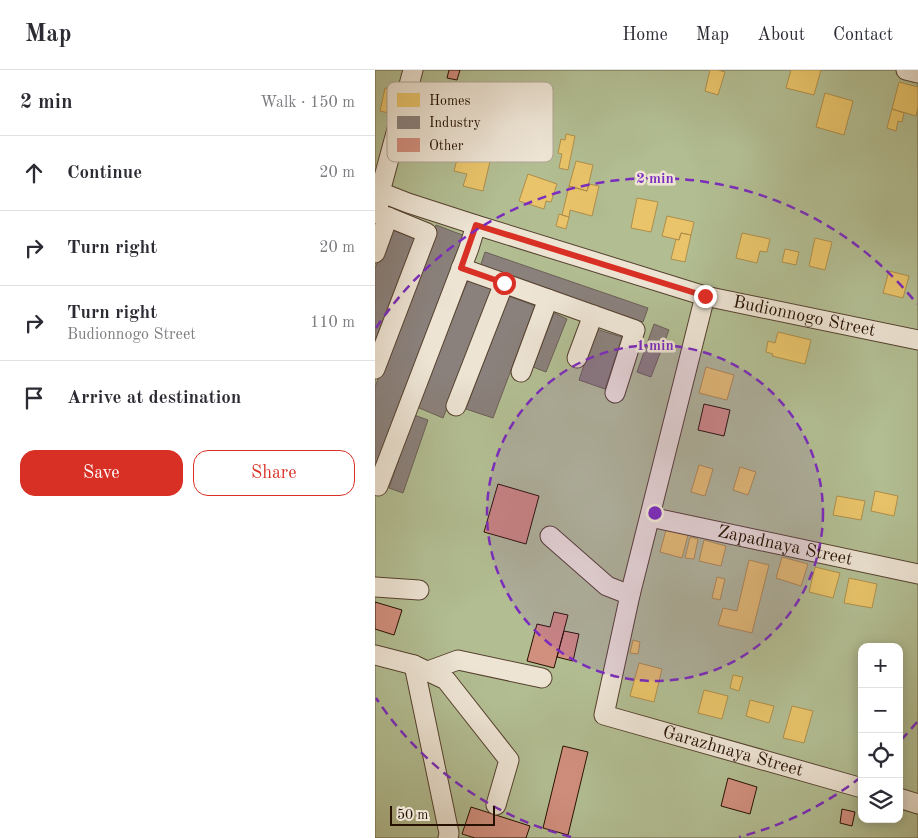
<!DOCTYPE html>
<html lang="en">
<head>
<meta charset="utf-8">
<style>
  body { margin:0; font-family:"Old Standard TT",serif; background:#f7f7f7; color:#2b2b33 }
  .controls { position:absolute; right:15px; bottom:15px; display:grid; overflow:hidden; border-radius:10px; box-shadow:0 2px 12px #0003 }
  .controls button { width:45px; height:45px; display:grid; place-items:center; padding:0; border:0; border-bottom:1px solid #e1e1e2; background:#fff; color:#2b2b33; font:25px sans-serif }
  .scale { position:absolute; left:15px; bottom:12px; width:105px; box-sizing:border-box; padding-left:5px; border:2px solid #261000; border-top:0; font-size:14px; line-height:18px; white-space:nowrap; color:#261000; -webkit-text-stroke:4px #ede4d4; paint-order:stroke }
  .stop { position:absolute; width:15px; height:15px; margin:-11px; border:4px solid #d93025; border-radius:50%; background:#fff }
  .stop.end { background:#d93025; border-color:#fff; box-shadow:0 1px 5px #0008 }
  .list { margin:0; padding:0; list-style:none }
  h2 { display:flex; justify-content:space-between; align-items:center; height:65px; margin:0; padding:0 20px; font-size:21px }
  h2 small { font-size:16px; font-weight:400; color:#7c7c81 }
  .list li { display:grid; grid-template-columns:32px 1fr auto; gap:15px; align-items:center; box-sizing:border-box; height:75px; padding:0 20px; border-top:1px solid #e1e1e2 }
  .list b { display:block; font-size:19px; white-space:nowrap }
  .list p { margin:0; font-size:16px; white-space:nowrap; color:#7c7c81 }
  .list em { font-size:16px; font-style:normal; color:#7c7c81 }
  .actions { display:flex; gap:10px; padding:15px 20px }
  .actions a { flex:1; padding:11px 0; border:1px solid #d93025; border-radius:15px; text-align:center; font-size:18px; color:#d93025 }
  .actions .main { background:#d93025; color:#fff }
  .icon { flex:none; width:28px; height:28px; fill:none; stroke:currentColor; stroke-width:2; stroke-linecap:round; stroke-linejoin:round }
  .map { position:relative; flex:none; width:543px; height:768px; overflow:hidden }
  header { display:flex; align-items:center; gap:30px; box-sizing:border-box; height:70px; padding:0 25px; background:#fff; border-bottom:1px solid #e1e1e2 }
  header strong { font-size:24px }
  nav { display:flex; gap:28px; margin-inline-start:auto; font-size:18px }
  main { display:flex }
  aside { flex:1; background:#fff }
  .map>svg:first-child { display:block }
  .green { fill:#b2bd92; stroke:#6c6649; fill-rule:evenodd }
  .homes { fill:#e9c46a; stroke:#ae8e4a }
  .industry { fill:#8a817c; stroke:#6c5f57 }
  .building { fill:#d18f7e; stroke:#261000 }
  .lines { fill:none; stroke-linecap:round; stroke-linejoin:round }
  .minor-casing { stroke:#56412f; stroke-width:21 }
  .minor { stroke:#ede4d4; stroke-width:19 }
  .route { stroke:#d93025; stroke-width:6 }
  .ring { fill:none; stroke:#7b2cbf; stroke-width:2.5; stroke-dasharray:9 6 }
  .labels { text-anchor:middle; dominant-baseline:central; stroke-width:5; stroke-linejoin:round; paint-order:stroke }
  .street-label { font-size:18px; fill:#261000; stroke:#ede4d4 }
  .key { fill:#ede4d4; stroke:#b1a494; stroke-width:1 }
  .key-label { font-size:14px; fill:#261000 }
  .centre { fill:#7b2cbf; stroke:#ede4d4; stroke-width:2.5 }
  .ring-label { font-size:15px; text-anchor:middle; font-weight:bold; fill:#7b2cbf; stroke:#ede4d4; stroke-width:5; stroke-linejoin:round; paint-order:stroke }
</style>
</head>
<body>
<header>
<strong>Map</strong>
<nav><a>Home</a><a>Map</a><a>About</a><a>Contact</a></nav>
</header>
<main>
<aside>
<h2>2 min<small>Walk · 150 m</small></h2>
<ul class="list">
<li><svg class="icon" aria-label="ahead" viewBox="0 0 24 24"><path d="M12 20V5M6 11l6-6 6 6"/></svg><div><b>Continue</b></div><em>20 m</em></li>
<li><svg class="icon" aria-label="right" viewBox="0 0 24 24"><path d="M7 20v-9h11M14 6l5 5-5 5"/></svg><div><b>Turn right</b></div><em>20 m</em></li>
<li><svg class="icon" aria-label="right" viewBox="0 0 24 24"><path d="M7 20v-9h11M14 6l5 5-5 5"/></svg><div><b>Turn right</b><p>Budionnogo Street</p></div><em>110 m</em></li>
<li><svg class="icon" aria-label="arrive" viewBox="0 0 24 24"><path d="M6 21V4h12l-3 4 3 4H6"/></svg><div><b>Arrive at destination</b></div></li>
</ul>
<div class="actions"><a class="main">Save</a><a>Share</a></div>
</aside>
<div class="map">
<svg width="543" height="768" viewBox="0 0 543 768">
  <rect width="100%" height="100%" fill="#e4d5bd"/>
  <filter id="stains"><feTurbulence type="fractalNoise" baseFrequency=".004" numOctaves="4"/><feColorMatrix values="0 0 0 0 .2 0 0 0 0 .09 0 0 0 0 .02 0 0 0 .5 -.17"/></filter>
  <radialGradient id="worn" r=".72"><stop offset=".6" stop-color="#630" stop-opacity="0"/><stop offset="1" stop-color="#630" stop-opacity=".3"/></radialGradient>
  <path class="green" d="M0 0H543V768H0ZM487 577H524V749H487Z"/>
  <path class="homes" d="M335 0H343L350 2 343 25 330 21Z
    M416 0H446L439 25 411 18Z
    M524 12 543 17V37L541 46 517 39Z
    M10 18 24 21 18 44 5 41Z
    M450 23 478 31 469 65 441 57Z
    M517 39 529 43 527 52 523 51 521 61 512 58Z
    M191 64 200 66 193 100 184 98 187 84 183 83 186 69 190 70Z
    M98 78 117 83 108 121 88 116 92 104 79 101 83 85 96 88Z
    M201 91 218 95 212 121 194 116Z
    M153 104 182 114 176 132 171 131 169 139 144 131Z
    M214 114 224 116 217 146 195 140 194 147 187 145 194 116 212 121Z
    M262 128 283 132 276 162 256 158Z
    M184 144 194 147 191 159 181 156Z
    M292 146 319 152 316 165 306 163 304 170 287 166Z
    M306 163 316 165 310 192 296 189 301 169 304 170Z
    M367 163 395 169 392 182 385 181 382 193 361 188Z
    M440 168 457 172 450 200 434 196Z
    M410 179 424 182 421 195 407 192Z
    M514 201 534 206 528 228 508 223Z
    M403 262 436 270 430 294 397 286 398 284 391 282 393 271 400 273Z
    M331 297 359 305 352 330 324 323Z
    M324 395 338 399 330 426 316 422Z
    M365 397 381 402 373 425 358 420Z
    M500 421 523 426 519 446 496 441Z
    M462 426 490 431 486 450 458 445Z
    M291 460 313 465 307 488 285 482Z
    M315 467 323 469 319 489 310 488Z
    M329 470 351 476 346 496 324 491Z
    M407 487 433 494 426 516 401 508Z
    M374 490 394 495 377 563 343 555 348 538 362 541Z
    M440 497 465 503 458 528 434 522Z
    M342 507 350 509 345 530 337 528Z
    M474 508 502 514 497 538 469 533Z
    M258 570 265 572 263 584 255 583Z
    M264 593 287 599 279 632 255 626Z
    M358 605 368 607 364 621 355 618Z
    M329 620 353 626 347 649 323 643Z
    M375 630 399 636 394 653 371 646Z
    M417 636 438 641 429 673 408 668Z"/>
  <path class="industry" d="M61 155 90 166 0 403V317Z
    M15 159 44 170 0 286V199Z
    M110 182 273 238 268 252 105 197Z
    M93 210 119 220 68 348 42 337Z
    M134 226 160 236 118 348 91 339Z
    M179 243 192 249 171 302 158 297Z
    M279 254 294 260 276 307 262 302Z
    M221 259 247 267 230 319 204 310Z
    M39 345 53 350 28 423 14 418Z"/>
  <path class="building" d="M74 0H85L82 10 72 8Z
    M329 334 355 340 349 366 323 360Z
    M123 414 164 426 151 474 109 462Z
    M0 532 27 540 19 565 0 559Z
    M179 542 193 545 179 598 152 591 162 554 175 557Z
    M189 561 204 564 198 591 182 587Z
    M188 676 213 682 193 765 168 758Z
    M353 708 382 717 375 744 346 736Z
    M96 737 155 756 151 768H100L87 764Z
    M467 739 480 742 477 756 465 753Z"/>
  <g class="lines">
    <g class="minor-casing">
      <g id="minor">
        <path d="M531 0 543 3"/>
        <path id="s1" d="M0 120 33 133 101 155 330 226 543 270"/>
        <path d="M4 134 5 122 38 0"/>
        <path d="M0 143 13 147 52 163 0 299"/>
        <path d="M0 183 13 147"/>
        <path d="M86 198 260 260 240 323"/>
        <path id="s2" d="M330 226 255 525 229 645 487 718"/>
        <path d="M202 288 218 245"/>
        <path d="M146 302 173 229"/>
        <path d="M81 336 129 213"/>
        <path d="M3 416 94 178 101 155"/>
        <path id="s3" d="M275 447 543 504"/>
        <path d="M175 466 232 516 255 525"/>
        <path d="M0 517 44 520"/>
        <path d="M0 585 39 595 71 610 134 690 121 735"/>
        <path d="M39 595 74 763 73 768"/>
        <path d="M53 601 83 590 167 608"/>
        <path d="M524 728 543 734"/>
      </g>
    </g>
    <use href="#minor" class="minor"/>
  </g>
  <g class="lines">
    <path class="route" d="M129 213 86 198 101 155 330 226"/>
  </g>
  <circle cx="280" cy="443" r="168" fill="#7b2cbf" fill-opacity=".12"/>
  <g class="ring">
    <circle cx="280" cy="443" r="168"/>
    <path d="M542 652A335 335 0 0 1 525 671M486 707A335 335 0 0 1 364 767M196 767A335 335 0 0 1 1 628M1 258A335 335 0 0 1 542 234"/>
  </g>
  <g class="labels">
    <g class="street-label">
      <text stroke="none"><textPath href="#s1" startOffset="448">Budionnogo Street</textPath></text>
      <text stroke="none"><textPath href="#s3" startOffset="138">Zapadnaya Street</textPath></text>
      <text stroke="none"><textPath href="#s2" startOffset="565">Garazhnaya Street</textPath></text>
    </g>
  </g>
  <rect x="12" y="12" width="166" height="80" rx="8" class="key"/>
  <rect x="22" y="23" width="23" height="14" fill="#e9c46a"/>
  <rect x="22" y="46" width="23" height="13" fill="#8a817c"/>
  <rect x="22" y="68" width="23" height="14" fill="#d18f7e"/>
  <g class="key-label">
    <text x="54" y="35">Homes</text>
    <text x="54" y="57">Industry</text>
    <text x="54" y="80">Other</text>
  </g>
  <circle cx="280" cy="443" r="8" class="centre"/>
  <g class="ring-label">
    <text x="280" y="113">2 min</text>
    <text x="280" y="280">1 min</text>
  </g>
  <rect width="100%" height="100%" filter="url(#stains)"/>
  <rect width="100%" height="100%" fill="url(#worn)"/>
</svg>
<div class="controls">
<button>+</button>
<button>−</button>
<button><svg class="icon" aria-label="locate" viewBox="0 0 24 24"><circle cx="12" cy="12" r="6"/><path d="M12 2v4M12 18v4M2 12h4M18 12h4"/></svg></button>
<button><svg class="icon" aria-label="layers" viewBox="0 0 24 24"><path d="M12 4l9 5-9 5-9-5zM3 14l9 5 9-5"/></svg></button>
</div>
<div class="scale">50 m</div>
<div class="stop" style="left:129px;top:213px"></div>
<div class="stop end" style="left:330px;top:226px"></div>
</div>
</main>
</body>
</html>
